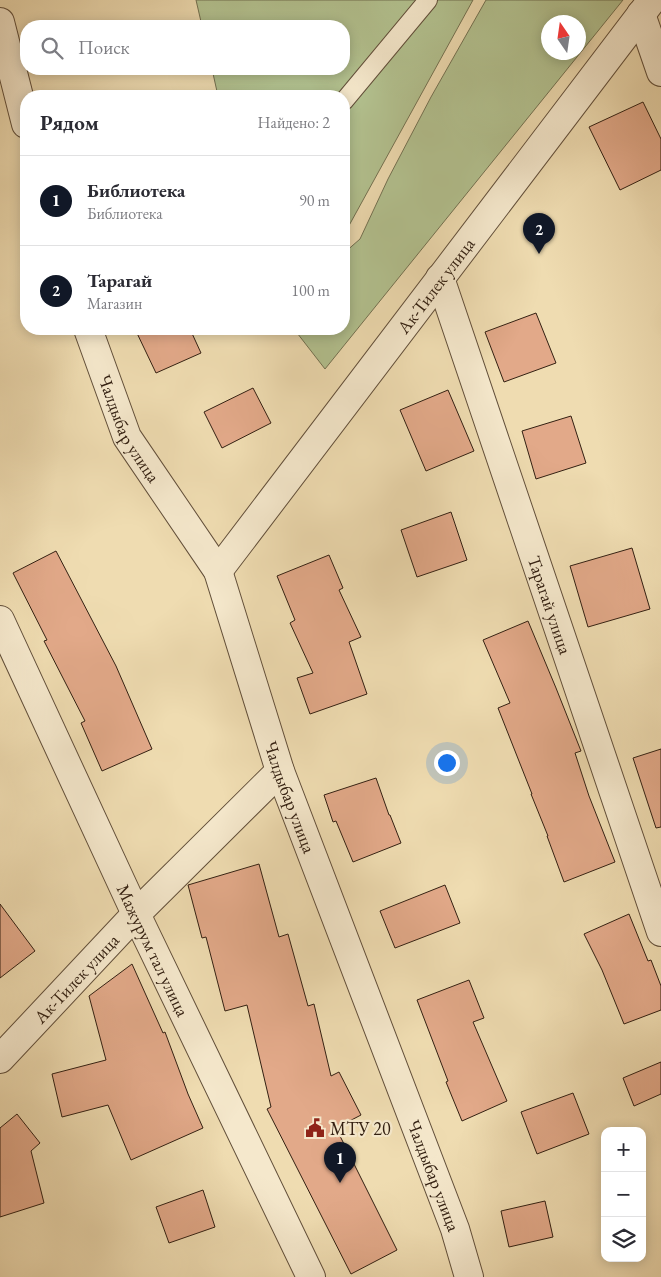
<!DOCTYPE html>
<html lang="ru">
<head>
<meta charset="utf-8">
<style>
  body { margin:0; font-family:"EB Garamond",serif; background:#f2f2f3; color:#2b2b33 }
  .controls { position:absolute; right:15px; bottom:15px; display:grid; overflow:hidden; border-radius:10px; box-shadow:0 2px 12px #0003 }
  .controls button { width:45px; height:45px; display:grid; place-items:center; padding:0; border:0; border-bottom:1px solid #e1e1e2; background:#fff; color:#2b2b33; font:25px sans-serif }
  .compass { position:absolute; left:541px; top:15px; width:45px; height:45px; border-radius:50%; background:#fff; box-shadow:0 2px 12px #0003; rotate:347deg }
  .you { position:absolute; left:446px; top:762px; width:18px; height:18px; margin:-12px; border:4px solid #fff; border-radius:50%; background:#1a73e8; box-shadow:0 0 0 8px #1a73e833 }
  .badge { display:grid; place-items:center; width:32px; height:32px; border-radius:50%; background:#111827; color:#fff; font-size:16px; font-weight:700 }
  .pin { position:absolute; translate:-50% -41px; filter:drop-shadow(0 1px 2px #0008) }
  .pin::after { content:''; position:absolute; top:26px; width:18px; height:15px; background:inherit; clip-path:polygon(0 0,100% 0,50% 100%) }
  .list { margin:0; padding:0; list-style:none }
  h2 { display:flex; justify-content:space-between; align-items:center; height:65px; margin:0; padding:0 20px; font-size:21px }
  h2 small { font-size:16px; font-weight:400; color:#7c7c81 }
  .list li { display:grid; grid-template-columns:32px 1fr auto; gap:15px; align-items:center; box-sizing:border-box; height:90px; padding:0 20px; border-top:1px solid #e1e1e2 }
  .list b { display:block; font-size:19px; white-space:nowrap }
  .list p { margin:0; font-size:16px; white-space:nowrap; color:#7c7c81 }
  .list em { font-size:16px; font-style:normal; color:#7c7c81 }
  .icon { flex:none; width:28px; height:28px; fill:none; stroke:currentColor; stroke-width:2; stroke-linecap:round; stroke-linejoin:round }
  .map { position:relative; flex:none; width:661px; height:1277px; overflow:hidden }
  .search { position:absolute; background:#fff; box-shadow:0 2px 12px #0003; left:20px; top:20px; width:330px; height:55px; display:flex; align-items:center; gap:12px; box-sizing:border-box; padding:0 18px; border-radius:20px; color:#7c7c81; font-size:19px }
  .panel { position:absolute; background:#fff; box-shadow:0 2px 12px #0003; left:20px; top:90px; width:330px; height:245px; border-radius:20px }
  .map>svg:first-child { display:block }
  .green { fill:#b3c290; stroke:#737151; fill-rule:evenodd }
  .building { fill:#e2a989; stroke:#332012 }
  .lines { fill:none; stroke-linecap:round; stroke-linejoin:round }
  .service-casing { stroke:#624f3a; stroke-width:20 }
  .minor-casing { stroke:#624f3a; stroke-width:30 }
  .service { stroke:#f5e8cc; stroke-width:18 }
  .minor { stroke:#f5e8cc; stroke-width:28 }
  .labels { text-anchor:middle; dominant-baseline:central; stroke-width:4.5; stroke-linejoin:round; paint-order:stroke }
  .street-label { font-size:18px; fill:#332012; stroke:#f5e8cc }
  .poi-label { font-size:18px; fill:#332012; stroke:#f5e8cc; text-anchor:start }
</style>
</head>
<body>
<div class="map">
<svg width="661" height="1277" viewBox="0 0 661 1277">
  <rect width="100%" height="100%" fill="#efdcb1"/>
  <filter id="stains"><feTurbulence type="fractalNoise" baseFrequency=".004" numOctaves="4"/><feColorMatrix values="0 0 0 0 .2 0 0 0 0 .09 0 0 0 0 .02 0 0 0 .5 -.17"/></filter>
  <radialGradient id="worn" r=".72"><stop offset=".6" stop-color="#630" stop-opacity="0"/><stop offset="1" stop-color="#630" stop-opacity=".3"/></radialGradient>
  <path class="green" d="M196 0H473L346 231 344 233V96H218L212 69H344V26H202Z
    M486 0H623L325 369 294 329H344V253L360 239 388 179 431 97ZM578 22V52H548V22Z"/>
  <path class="building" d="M643 102 661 139V170L620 190 589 127Z
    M536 313 556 363 504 382 485 332Z
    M135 329H190L201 353 156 373Z
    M253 388 271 423 222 448 204 412Z
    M448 390 474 451 426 471 400 410Z
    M571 416 586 463 536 479 522 431Z
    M451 512 467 560 417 577 401 530Z
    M632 548 650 609 588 627 570 566Z
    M56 551 116 666 152 749 102 771 81 723 85 721 44 641 47 640 13 573Z
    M329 555 343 588 339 590 361 637 349 642 367 694 310 714 297 678 313 673 290 623 295 620 277 576Z
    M528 621 556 688 581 751 575 753 589 796 615 862 564 882 547 836H548L531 794H532L498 708 510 703 483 640Z
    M661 749V827L656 828 633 758Z
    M376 778 389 815H390L401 843 353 862 336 821 333 822 324 795Z
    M259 864 279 937 288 934 308 1006 314 1004 331 1076 339 1072 361 1115 336 1128 397 1250 351 1274 267 1109 271 1107 247 1005 225 1011 206 937 202 938 188 885Z
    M445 885 460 923 395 948 380 911Z
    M0 904 35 951 0 978Z
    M629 914 648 961 651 960 661 986V1010L624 1024 602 970 584 934Z
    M132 964 163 1033 165 1032 188 1094 203 1128 131 1160 108 1105 62 1117 52 1074 106 1060 89 996Z
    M469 980 484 1018 473 1022 507 1101 462 1121 446 1082 448 1081 417 1000Z
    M661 1062V1094L634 1106 623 1078Z
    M573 1093 589 1134 537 1154 521 1112Z
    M17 1114 40 1143 31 1151 44 1203 0 1217V1128Z
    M203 1190 215 1227 169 1243 156 1207Z
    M545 1201 553 1237 509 1247 501 1211Z"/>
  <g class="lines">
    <g class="service-casing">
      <path id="service" d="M344 101 428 0"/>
    </g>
    <g class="minor-casing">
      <g id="minor">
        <path d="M641 14 661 72"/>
        <path d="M0 22 26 124"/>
        <path id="s1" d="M440 278 661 932"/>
        <path id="s2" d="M88 329 127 437 218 571 280 771 455 1229 469 1277"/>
        <path id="s3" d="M218 571 652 0"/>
        <path id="s4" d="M0 620 136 914 311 1277"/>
        <path id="s5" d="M0 1059 136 914 280 771"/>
      </g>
    </g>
    <use href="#service" class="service"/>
    <use href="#minor" class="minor"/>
  </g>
  <defs>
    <g id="civic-bare" transform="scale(1.5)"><path d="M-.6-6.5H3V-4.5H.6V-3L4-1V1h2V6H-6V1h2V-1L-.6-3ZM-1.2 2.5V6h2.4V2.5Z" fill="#8f2418" stroke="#f5e8cc" stroke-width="2.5" paint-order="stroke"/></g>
  </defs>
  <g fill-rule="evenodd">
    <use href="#civic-bare" x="315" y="1128"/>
  </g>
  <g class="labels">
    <g class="street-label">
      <text stroke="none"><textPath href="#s3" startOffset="359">Ак-Тилек улица</textPath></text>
      <text stroke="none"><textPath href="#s2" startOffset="108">Чалдыбар улица</textPath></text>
      <text stroke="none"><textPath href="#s1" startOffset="345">Тарагай улица</textPath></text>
      <text stroke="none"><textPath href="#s2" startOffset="514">Чалдыбар улица</textPath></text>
      <text stroke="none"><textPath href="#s4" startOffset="364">Мажурум тал улица</textPath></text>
      <text stroke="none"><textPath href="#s5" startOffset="111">Ак-Тилек улица</textPath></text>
      <text stroke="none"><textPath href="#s2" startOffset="919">Чалдыбар улица</textPath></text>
    </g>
    <g class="poi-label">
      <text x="330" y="1128">МТУ 20</text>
    </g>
  </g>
  <rect width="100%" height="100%" filter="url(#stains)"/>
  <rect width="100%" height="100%" fill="url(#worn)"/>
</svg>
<div class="controls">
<button>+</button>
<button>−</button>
<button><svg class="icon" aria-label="layers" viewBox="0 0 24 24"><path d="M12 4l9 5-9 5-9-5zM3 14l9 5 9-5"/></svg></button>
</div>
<svg class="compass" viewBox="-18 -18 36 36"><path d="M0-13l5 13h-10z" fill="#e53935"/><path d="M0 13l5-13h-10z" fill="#7c7c81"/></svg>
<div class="you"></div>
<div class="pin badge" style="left:340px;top:1183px">1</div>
<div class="pin badge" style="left:539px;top:254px">2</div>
<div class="search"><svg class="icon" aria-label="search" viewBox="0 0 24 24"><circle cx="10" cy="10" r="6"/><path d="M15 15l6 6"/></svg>Поиск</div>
<section class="panel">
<h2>Рядом<small>Найдено: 2</small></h2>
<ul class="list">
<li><span class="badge">1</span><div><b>Библиотека</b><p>Библиотека</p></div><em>90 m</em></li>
<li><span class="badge">2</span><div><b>Тарагай</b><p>Магазин</p></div><em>100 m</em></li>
</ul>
</section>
</div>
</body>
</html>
